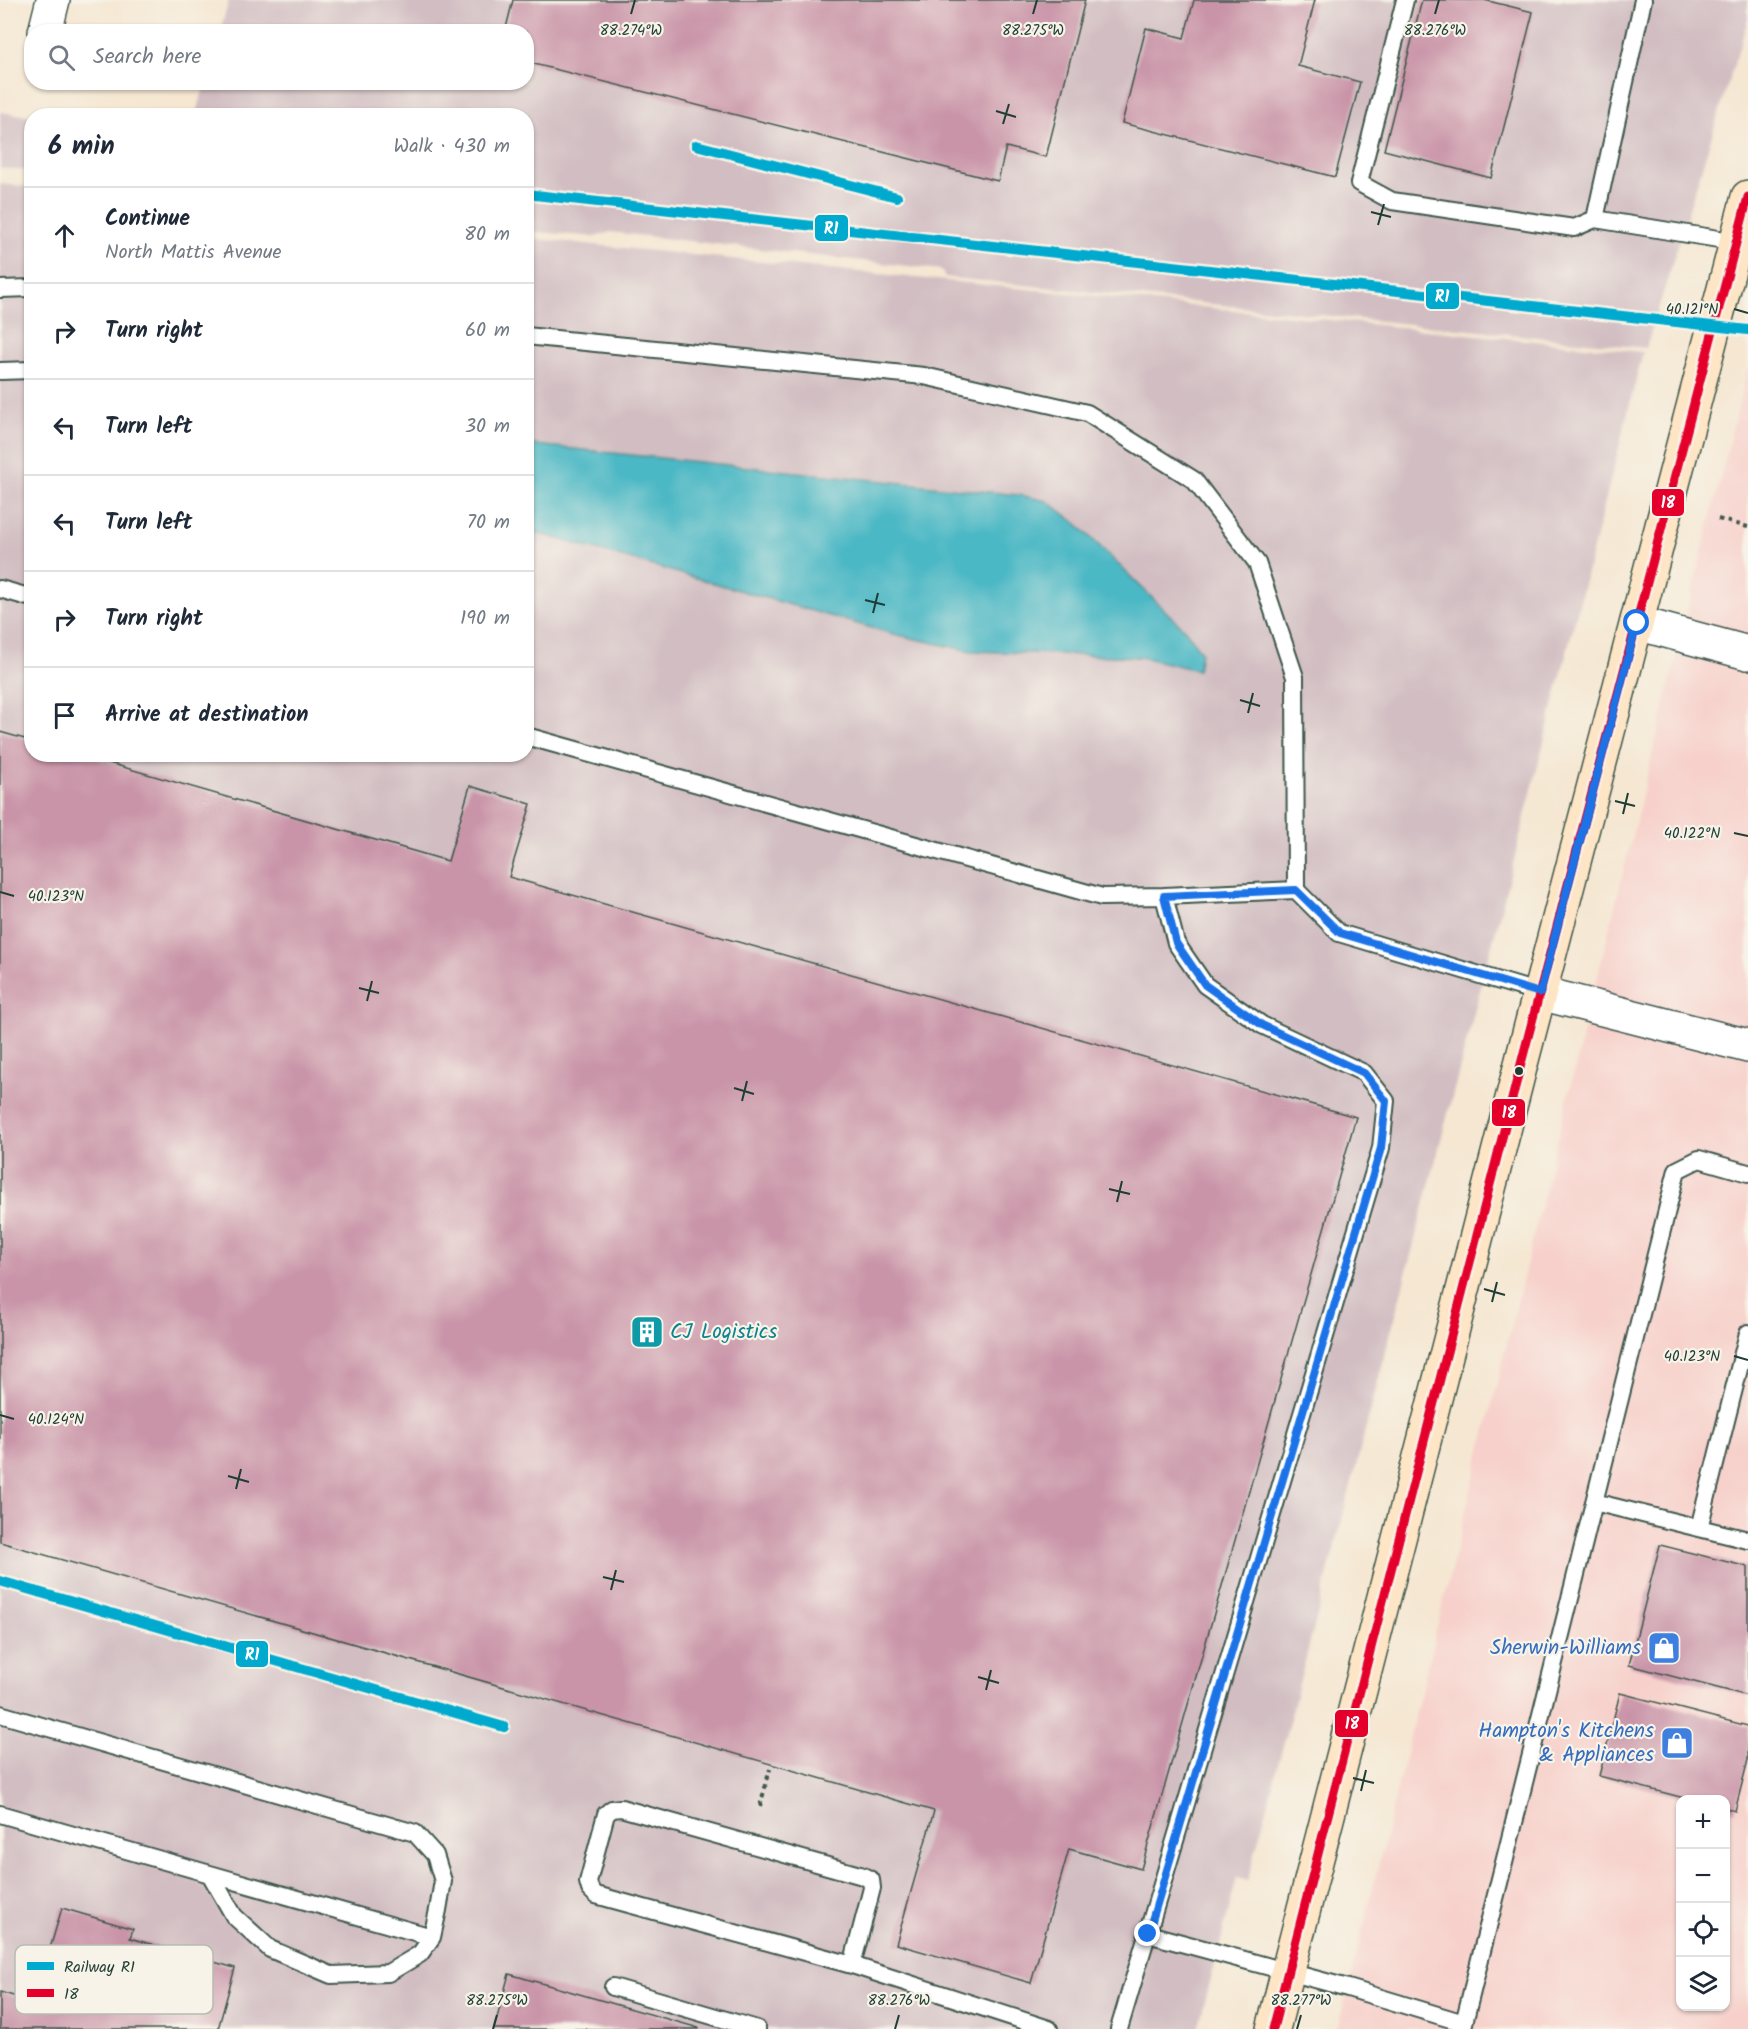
<!DOCTYPE html>
<html lang="en">
<head>
<meta charset="utf-8">
<style>
  body { margin:0; font-family:Kalam,sans-serif; background:#f2f2f3; color:#1f2937 }
  .controls { position:absolute; right:18px; bottom:18px; display:grid; overflow:hidden; border-radius:12px; box-shadow:0 2px 4px #0004 }
  .controls button { width:54px; height:54px; display:grid; place-items:center; padding:0; border:0; border-bottom:2px solid #e0e1e3; background:#fff; color:#1f2937; font:30px sans-serif }
  .stop { position:absolute; width:18px; height:18px; margin:-14px; border:4px solid #1a73e8; border-radius:50%; background:#fff }
  .stop.end { background:#1a73e8; border-color:#fff; box-shadow:0 2px 6px #0008 }
  .list { margin:0; padding:0; list-style:none }
  h2 { display:flex; justify-content:space-between; align-items:center; height:78px; margin:0; padding:0 24px; font-size:26px }
  h2 small { font-size:20px; font-weight:400; color:#747a83 }
  .list li { display:grid; grid-template-columns:39px 1fr auto; gap:18px; align-items:center; box-sizing:border-box; height:96px; padding:0 24px; border-top:2px solid #e0e1e3 }
  .list b { display:block; font-size:22px; white-space:nowrap }
  .list p { margin:0; font-size:20px; white-space:nowrap; color:#747a83 }
  .list em { font-size:20px; font-style:normal; color:#747a83 }
  .icon { flex:none; width:33px; height:33px; fill:none; stroke:currentColor; stroke-width:2; stroke-linecap:round; stroke-linejoin:round }
  .map { position:relative; flex:none; width:1748px; height:2029px; overflow:hidden }
  .search { position:absolute; background:#fff; box-shadow:0 2px 4px #0004; left:24px; top:24px; width:510px; height:66px; display:flex; align-items:center; gap:15px; box-sizing:border-box; padding:0 21px; border-radius:24px; color:#747a83; font-size:22px }
  .panel { position:absolute; background:#fff; box-shadow:0 2px 4px #0004; left:24px; top:108px; width:510px; height:654px; border-radius:24px }
  .map>svg:first-child { display:block }
  .built { fill:#f7d0cb; fill-rule:evenodd }
  .industrial { fill:#d2bec2 }
  .water { fill:#4bb8c5; stroke:#357a7c; stroke-width:1.5 }
  .building { fill:#c994a8 }
  .lines { fill:none; stroke-linecap:round; stroke-linejoin:round }
  .service-casing { stroke:#3f564c; stroke-width:20 }
  .minor-casing { stroke:#3f564c; stroke-width:36 }
  .secondary-casing { stroke:#3f564c; stroke-width:36 }
  .path { stroke:#3f564c; stroke-width:4; stroke-dasharray:4.5 4.5; stroke-linecap:butt }
  .service { stroke:#fff; stroke-width:16 }
  .minor { stroke:#fff; stroke-width:33 }
  .secondary { stroke:#fde5c5; stroke-width:33 }
  .bus-1-casing { stroke:#f7f3e8; stroke-width:14 }
  .bus-1 { stroke:#e4002b; stroke-width:9 }
  .rail-1-casing { stroke:#f7f3e8; stroke-width:15 }
  .rail-1 { stroke:#00a9ce; stroke-width:10 }
  .route { stroke:#1a73e8; stroke-width:8 }
  .ticks { fill:none; stroke:#1f3d34; stroke-width:2 }
  .bus-dot { fill:#1f3d34; stroke:#f7f3e8; stroke-width:2 }
  .labels { text-anchor:middle; dominant-baseline:central; stroke-width:4.5; stroke-linejoin:round; paint-order:stroke }
  .culture-label { font-size:21px; fill:#0d838f; stroke:#f7f3e8; text-anchor:start }
  .shop-label { font-size:21px; fill:#366cbe; stroke:#f7f3e8; text-anchor:end }
  .key { fill:#f7f3e8; stroke:#b6bcb2; stroke-width:1.5 }
  .key-label { font-size:16px; fill:#1f3d34 }
  .ticks-label { font-size:15px; text-anchor:middle; fill:#1f3d34; stroke:#f7f3e8; stroke-width:4.5; stroke-linejoin:round; paint-order:stroke }
  .line-badge { stroke:#f7f3e8; stroke-width:2 }
  .badge-label { font-size:16px; text-anchor:middle; font-weight:bold; fill:#fff }
</style>
</head>
<body>
<div class="map">
<svg width="1748" height="2029" viewBox="0 0 1748 2029">
  <rect width="100%" height="100%" fill="#f7f3e8"/>
  <filter id="ink" filterUnits="userSpaceOnUse"><feTurbulence type="fractalNoise" baseFrequency=".0167" numOctaves="2"/><feDisplacementMap in="SourceGraphic" scale="12" xChannelSelector="R" yChannelSelector="G"/><feConvolveMatrix kernelMatrix="1 2 1 2 8 2 1 2 1" color-interpolation-filters="sRGB"/></filter>
  <filter id="wash" filterUnits="userSpaceOnUse"><feTurbulence type="fractalNoise" baseFrequency=".008" numOctaves="4" result="noise"/><feDisplacementMap in="SourceGraphic" scale="24" xChannelSelector="R" yChannelSelector="G"/><feGaussianBlur stdDeviation="1.35" result="paint"/><feColorMatrix in="noise" values="0 0 0 0 0 0 0 0 0 0 0 0 0 0 0 0 0 1.4 0 .05"/><feComposite in="paint" operator="in"/></filter>
  <g filter="url(#wash)">
    <rect width="100%" height="100%" fill="#f5e7d2"/>
    <path class="built" d="M1748 366V2029H1337L1348 1988ZM1680 1800H1726V2006H1680Z"/>
    <path class="industrial" d="M229 0H1748V19L1646 348 944 277 942 270 610 232 595 237 527 231 526 116H196L205 83 526 82V32L220 31Z
      M0 112 31 116V171L0 168Z
      M0 184 31 187 32 754H526L527 238 1643 352 1516 852 1248 1880 1237 1878 1198 2029H0Z"/>
    <path class="water" d="M526 444 1019 495 1047 501 1076 523 1186 631 1201 652 1198 670 1141 657 971 651 893 634 527 530Z"/>
    <g id="blocks">
      <path class="building" d="M513 0H1085L1046 157 1006 147 998 181 526 62V32H505Z
        M1194 0H1315L1298 66 1360 82 1335 177 1122 123 1146 28 1184 38Z
        M1422 0H1484L1533 12 1491 178 1384 150Z
        M0 732 32 741V754H78L448 861 470 786 531 804 509 877 1356 1117 1141 1869 1069 1849 1031 1983 896 1944 934 1811 0 1542Z
        M1660 1545 1748 1567V1696L1629 1665Z
        M1620 1693 1748 1726V1760L1735 1811 1726 1808V1800H1692L1599 1776Z
        M62 1908 133 1929 130 1938 235 1968 218 2029H0V1992L34 2002Z
        M509 1974 699 2028V2029H494Z"/>
    </g>
  </g>
  <g filter="url(#ink)">
    <use href="#blocks" fill-opacity="0" stroke="#3f564c" stroke-width="1.5"/>
    <g class="lines">
      <g class="service-casing">
        <path id="service" d="M1405 0 1359 183 1392 201 1574 228 1595 219 1643 0
          M1595 219 1737 242
          M0 289 32 288
          M526 336 924 376 1087 413 1194 480 1257 563 1295 677 1296 890 1339 933 1540 993
          M0 371 32 370
          M0 589 32 598
          M526 736 1102 897 1164 896 1176 943 1205 985 1262 1025 1364 1073 1386 1101 1381 1148 1119 2029
          M1164 896 1296 890
          M1748 1333 1699 1528 1748 1540
          M1594 1502 1699 1528
          M0 1714 415 1833 435 1855 443 1881 438 1910 432 1937 420 1954 388 1973 331 1975 270 1949 234 1916 210 1874 0 1814
          M210 1874 432 1937
          M1148 1934 1348 1988 1464 2023 1463 2029
          M852 1965 872 1888 871 1880 863 1876 621 1808 612 1809 606 1814 588 1882 590 1889 596 1895 852 1965 1049 2029
          M613 1987 757 2029
          M1464 2023 1677 1170 1699 1159 1748 1173"/>
      </g>
      <g class="minor-casing">
        <path id="minor" d="M45 32 53 0
          M1637 623 1748 653
          M1540 993 1748 1046"/>
      </g>
      <g class="secondary-casing">
        <path id="secondary" d="M1273 2029 1522 1060 1748 197"/>
      </g>
      <path class="path" d="M1718 519 1748 527
        M760 1806 770 1769"/>
      <use href="#service" class="service"/>
      <use href="#minor" class="minor"/>
      <use href="#secondary" class="secondary"/>
      <g class="bus-1-casing">
        <path id="bus-1" d="M1273 2029 1522 1060 1748 197"/>
      </g>
      <use href="#bus-1" class="bus-1"/>
      <g class="rail-1-casing">
        <path id="rail-1" d="M696 145 897 197
          M526 194 1748 330
          M0 1581 504 1727"/>
      </g>
      <use href="#rail-1" class="rail-1"/>
    </g>
  </g>
  <g class="lines" filter="url(#ink)">
    <path class="route" d="M1148 1934 1381 1148 1386 1101 1364 1073 1262 1025 1205 985 1176 943 1164 896 1296 890 1340 933 1540 993 1637 623"/>
  </g>
  <path class="ticks" d="M631 14 635 0M1033 14 1037 0M1435 14 1439 0M996 111 1016 117M1003 124 1009 104M1371 212 1391 217M1378 225 1384 204M1734 309 1748 313M865 600 885 605M873 613 878 593M1240 700 1260 706M1248 713 1253 693M1615 801 1635 806M1623 814 1628 793M1734 833 1748 836M0 892 14 896M359 988 379 993M367 1001 372 981M734 1088 754 1094M742 1101 747 1081M1109 1189 1130 1194M1117 1202 1122 1181M1484 1289 1505 1295M1492 1302 1497 1282M1734 1356 1748 1360M0 1415 14 1419M228 1476 249 1482M236 1489 241 1469M603 1577 624 1582M611 1590 616 1570M978 1677 999 1683M986 1690 991 1670M1353 1778 1374 1783M1361 1791 1366 1770M493 2029 497 2015M895 2029 899 2015M1297 2029 1301 2015"/>
  <defs>
    <g id="building-square" transform="scale(1.725)"><rect x="-9" y="-9" width="18" height="18" rx="4" fill="#0f9aa8" stroke="#f7f3e8"/><path d="M-4-6H4V6H1V3H-1V6H-4ZM-2.5-4.3h1.7v1.8h-1.7ZM.8-4.3h1.7v1.8H.8ZM-2.5-1h1.7V.8h-1.7ZM.8-1h1.7V.8H.8Z" fill="#fff"/></g>
    <g id="shop-square" transform="scale(1.725)"><rect x="-9" y="-9" width="18" height="18" rx="4" fill="#3f7fe0" stroke="#f7f3e8"/><path d="M-5-2.5h2.3a2.7 3.5 0 0 1 5.4 0H5L5.5 6h-11ZM-1.5-2.5h3a1.5 2.3 0 0 0-3 0Z" fill="#fff"/></g>
  </defs>
  <g fill-rule="evenodd">
    <use href="#building-square" x="647" y="1332"/>
    <use href="#shop-square" x="1664" y="1648"/>
    <use href="#shop-square" x="1677" y="1743"/>
  </g>
  <circle class="bus-dot" cx="1519" cy="1071" r="5"/>
  <g class="labels">
    <g class="culture-label">
      <text x="670" y="1332">CJ Logistics</text>
    </g>
    <g class="shop-label">
      <text x="1641" y="1648">Sherwin-Williams</text>
      <text x="1654" y="1731">Hampton's Kitchens<tspan x="1654" dy="24">&amp; Appliances</tspan></text>
    </g>
  </g>
  <rect x="15" y="1945" width="198" height="69" rx="9" class="key"/>
  <rect x="27" y="1962" width="27" height="8" fill="#00a9ce"/>
  <rect x="27" y="1989" width="27" height="8" fill="#e4002b"/>
  <g class="key-label">
    <text x="64" y="1972">Railway R1</text>
    <text x="64" y="1999">18</text>
  </g>
  <g class="ticks-label">
    <text x="631" y="35">88.274°W</text>
    <text x="1033" y="35">88.275°W</text>
    <text x="1435" y="35">88.276°W</text>
    <text x="1692" y="314">40.121°N</text>
    <text x="1692" y="838">40.122°N</text>
    <text x="56" y="901">40.123°N</text>
    <text x="1692" y="1361">40.123°N</text>
    <text x="56" y="1424">40.124°N</text>
    <text x="497" y="2005">88.275°W</text>
    <text x="899" y="2005">88.276°W</text>
    <text x="1301" y="2005">88.277°W</text>
  </g>
  <g class="line-badge">
    <rect x="814" y="214" width="35" height="28" rx="6" fill="#00a9ce"/>
    <rect x="1425" y="282" width="35" height="28" rx="6" fill="#00a9ce"/>
    <rect x="1651" y="488" width="34" height="29" rx="6" fill="#e4002b"/>
    <rect x="1491" y="1098" width="35" height="29" rx="6" fill="#e4002b"/>
    <rect x="235" y="1640" width="34" height="28" rx="6" fill="#00a9ce"/>
    <rect x="1334" y="1709" width="35" height="29" rx="6" fill="#e4002b"/>
  </g>
  <g class="badge-label">
    <text x="831" y="234">R1</text>
    <text x="1442" y="302">R1</text>
    <text x="1668" y="508">18</text>
    <text x="1509" y="1118">18</text>
    <text x="252" y="1660">R1</text>
    <text x="1352" y="1729">18</text>
  </g>
</svg>
<div class="controls">
<button>+</button>
<button>−</button>
<button><svg class="icon" aria-label="locate" viewBox="0 0 24 24"><circle cx="12" cy="12" r="6"/><path d="M12 2v4M12 18v4M2 12h4M18 12h4"/></svg></button>
<button><svg class="icon" aria-label="layers" viewBox="0 0 24 24"><path d="M12 4l9 5-9 5-9-5zM3 14l9 5 9-5"/></svg></button>
</div>
<div class="stop" style="left:1637px;top:623px"></div>
<div class="stop end" style="left:1148px;top:1934px"></div>
<div class="search"><svg class="icon" aria-label="search" viewBox="0 0 24 24"><circle cx="10" cy="10" r="6"/><path d="M15 15l6 6"/></svg>Search here</div>
<section class="panel">
<h2>6 min<small>Walk · 430 m</small></h2>
<ul class="list">
<li><svg class="icon" aria-label="ahead" viewBox="0 0 24 24"><path d="M12 20V5M6 11l6-6 6 6"/></svg><div><b>Continue</b><p>North Mattis Avenue</p></div><em>80 m</em></li>
<li><svg class="icon" aria-label="right" viewBox="0 0 24 24"><path d="M7 20v-9h11M14 6l5 5-5 5"/></svg><div><b>Turn right</b></div><em>60 m</em></li>
<li><svg class="icon" aria-label="left" viewBox="0 0 24 24"><path d="M17 20v-9H6M10 6l-5 5 5 5"/></svg><div><b>Turn left</b></div><em>30 m</em></li>
<li><svg class="icon" aria-label="left" viewBox="0 0 24 24"><path d="M17 20v-9H6M10 6l-5 5 5 5"/></svg><div><b>Turn left</b></div><em>70 m</em></li>
<li><svg class="icon" aria-label="right" viewBox="0 0 24 24"><path d="M7 20v-9h11M14 6l5 5-5 5"/></svg><div><b>Turn right</b></div><em>190 m</em></li>
<li><svg class="icon" aria-label="arrive" viewBox="0 0 24 24"><path d="M6 21V4h12l-3 4 3 4H6"/></svg><div><b>Arrive at destination</b></div></li>
</ul>
</section>
</div>
</body>
</html>
